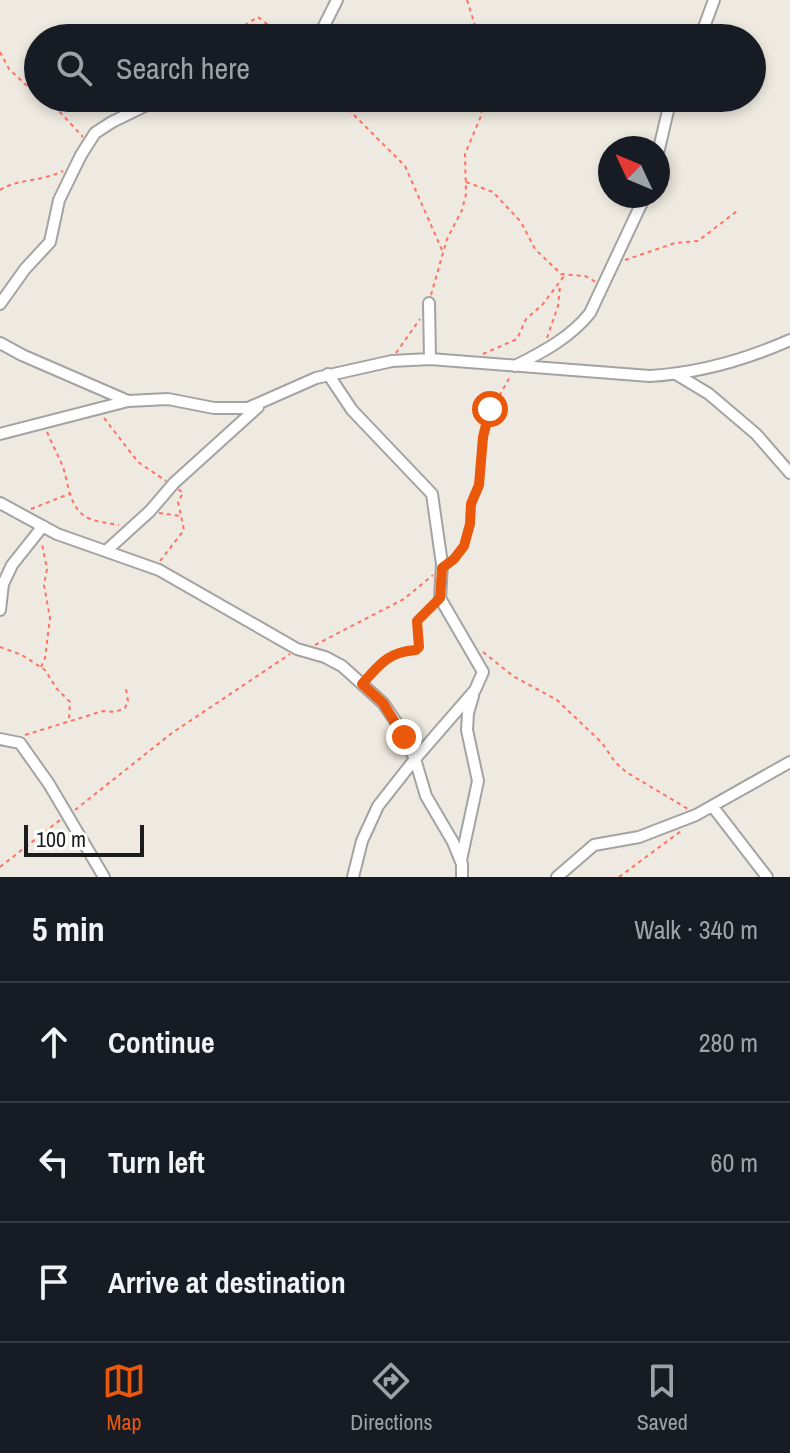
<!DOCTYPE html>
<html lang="en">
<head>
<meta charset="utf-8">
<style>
  body { margin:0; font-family:"Archivo Narrow",sans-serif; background:#242831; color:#f1f3f6 }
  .compass { position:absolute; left:598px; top:136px; width:72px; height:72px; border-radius:50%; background:#171b24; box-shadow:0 4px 12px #0003; rotate:314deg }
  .scale { position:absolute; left:24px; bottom:20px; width:120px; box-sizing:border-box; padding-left:8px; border:4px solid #1c1c1c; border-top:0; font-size:22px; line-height:28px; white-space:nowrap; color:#1c1c1c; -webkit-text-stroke:6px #fff; paint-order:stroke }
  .stop { position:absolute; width:24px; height:24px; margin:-18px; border:6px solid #ea580c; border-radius:50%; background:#fff }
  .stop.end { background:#ea580c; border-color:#fff; box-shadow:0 2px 8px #0008 }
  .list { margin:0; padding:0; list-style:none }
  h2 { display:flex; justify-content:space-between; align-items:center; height:104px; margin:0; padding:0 32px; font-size:34px }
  h2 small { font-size:26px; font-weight:400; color:#9ea1a6 }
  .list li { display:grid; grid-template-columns:52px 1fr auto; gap:24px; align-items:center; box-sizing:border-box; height:120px; padding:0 32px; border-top:2px solid #363941 }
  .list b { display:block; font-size:30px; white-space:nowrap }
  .list em { font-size:26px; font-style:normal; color:#9ea1a6 }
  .icon { flex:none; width:44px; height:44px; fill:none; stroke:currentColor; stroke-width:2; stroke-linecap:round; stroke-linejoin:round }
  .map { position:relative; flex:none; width:790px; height:877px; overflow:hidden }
  .search { position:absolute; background:#171b24; box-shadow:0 4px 12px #0003; left:24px; right:24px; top:24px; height:88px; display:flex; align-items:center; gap:20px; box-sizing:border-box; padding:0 28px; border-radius:44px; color:#9ea1a6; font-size:30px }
  .sheet { height:464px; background:#171b24 }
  nav { display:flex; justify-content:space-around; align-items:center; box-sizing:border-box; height:112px; border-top:2px solid #363941; background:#171b24; font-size:22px; color:#9ea1a6 }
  nav a { display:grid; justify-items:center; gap:4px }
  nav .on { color:#ea580c }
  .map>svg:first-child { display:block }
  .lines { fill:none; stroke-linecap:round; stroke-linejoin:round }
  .minor-casing { stroke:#a3a3a3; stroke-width:14 }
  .path { stroke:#ff7261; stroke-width:2; stroke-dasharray:4 4; stroke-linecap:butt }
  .minor { stroke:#fff; stroke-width:10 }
  .route { stroke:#ea580c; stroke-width:10 }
</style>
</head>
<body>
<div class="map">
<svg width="790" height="877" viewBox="0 0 790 877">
  <rect width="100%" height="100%" fill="#eeeae1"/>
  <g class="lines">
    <g class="minor-casing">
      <path id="minor" d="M318 38 337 0
        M700 38 714 0
        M658 153 671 98
        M429 303 430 359
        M0 304 25 269 50 242 59 200 81 155 95 133 112 122 161 98
        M0 343 22 355 128 401
        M515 366C543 352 571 337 590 313L645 196
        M328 374 352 410 432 494 442 564 440 598 483 672 475 690 415 759 378 806 362 841 353 877
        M676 374 709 394 756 434 790 473
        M0 434 128 401 168 399 214 408H248L316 378 392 361 430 359 650 376C699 373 745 360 790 340
        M0 503 57 534 159 570 297 649 325 657 342 666 383 703 398 725 415 759 426 796 453 842 462 864V877
        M106 551 150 511 174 483 258 407
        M0 610 3 584 12 565 43 526
        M0 739 20 743 49 784 104 877
        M713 807 767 877
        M461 860 478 781 467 730 468 713 473 696
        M557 877 594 845 639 837 696 815 790 762"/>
    </g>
    <path class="path" d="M467 0 479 38
      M224 38 258 17 285 38
      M0 52 9 69 38 96
      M40 98 58 110 83 137
      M337 98 405 166 442 250
      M466 182 493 192 521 222 535 249 561 274 585 276 596 282
      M0 190C19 178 41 182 63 171
      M625 260 675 243 698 241 737 211
      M431 295 447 239 462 210 466 194 465 154 481 116 482 98
      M547 338 558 306 560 286
      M396 353 420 319
      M483 354 517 339 526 319 543 304 564 276
      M104 418 138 462 166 481
      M47 432C52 444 58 455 63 467 68 482 69 503 82 514 91 522 108 523 119 525
      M31 509 69 494
      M159 513 181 516
      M160 561 184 530 178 502 183 493 178 489
      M451 561 464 546 470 524 471 504 479 485 488 416 511 375
      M315 645 404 599 433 575
      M0 647 22 655 45 670 57 689 70 702 69 720
      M483 652 513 676 557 700 602 743 615 762 626 772 688 809
      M41 667 45 658 50 618 44 585 47 569 42 544
      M368 677 393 654 419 648 417 621 434 604
      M25 735 103 711 115 712 125 708 128 701 126 689
      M75 810 172 733 290 654
      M0 867 60 820
      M619 877 681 831"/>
    <use href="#minor" class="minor"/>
  </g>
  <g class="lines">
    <path class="route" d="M404 737 383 703 362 684C380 664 388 652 416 650L419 647 417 621 440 598 442 568 454 559 464 546 470 524 471 504 479 485 483 437 490 409"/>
  </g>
</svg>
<svg class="compass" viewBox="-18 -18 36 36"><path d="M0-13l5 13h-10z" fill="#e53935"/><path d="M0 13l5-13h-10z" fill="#9ea1a6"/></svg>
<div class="scale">100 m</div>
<div class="stop" style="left:490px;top:409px"></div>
<div class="stop end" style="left:404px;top:737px"></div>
<div class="search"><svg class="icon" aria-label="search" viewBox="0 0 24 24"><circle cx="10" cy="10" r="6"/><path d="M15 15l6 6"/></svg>Search here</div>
</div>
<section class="sheet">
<h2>5 min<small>Walk · 340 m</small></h2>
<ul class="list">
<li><svg class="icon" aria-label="ahead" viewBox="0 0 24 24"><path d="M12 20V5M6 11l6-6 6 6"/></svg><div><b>Continue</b></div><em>280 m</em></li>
<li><svg class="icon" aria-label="left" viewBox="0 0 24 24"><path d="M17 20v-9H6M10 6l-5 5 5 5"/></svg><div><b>Turn left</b></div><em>60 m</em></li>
<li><svg class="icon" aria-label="arrive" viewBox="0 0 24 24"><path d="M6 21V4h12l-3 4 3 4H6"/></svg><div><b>Arrive at destination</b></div></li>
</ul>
</section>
<nav>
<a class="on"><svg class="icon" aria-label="map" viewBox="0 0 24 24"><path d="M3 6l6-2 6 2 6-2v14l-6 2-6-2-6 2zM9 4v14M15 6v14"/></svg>Map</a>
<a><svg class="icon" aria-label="directions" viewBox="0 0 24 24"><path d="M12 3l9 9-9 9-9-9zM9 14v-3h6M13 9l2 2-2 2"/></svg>Directions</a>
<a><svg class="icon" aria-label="saved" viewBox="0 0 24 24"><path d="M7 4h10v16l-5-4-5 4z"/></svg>Saved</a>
</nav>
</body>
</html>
